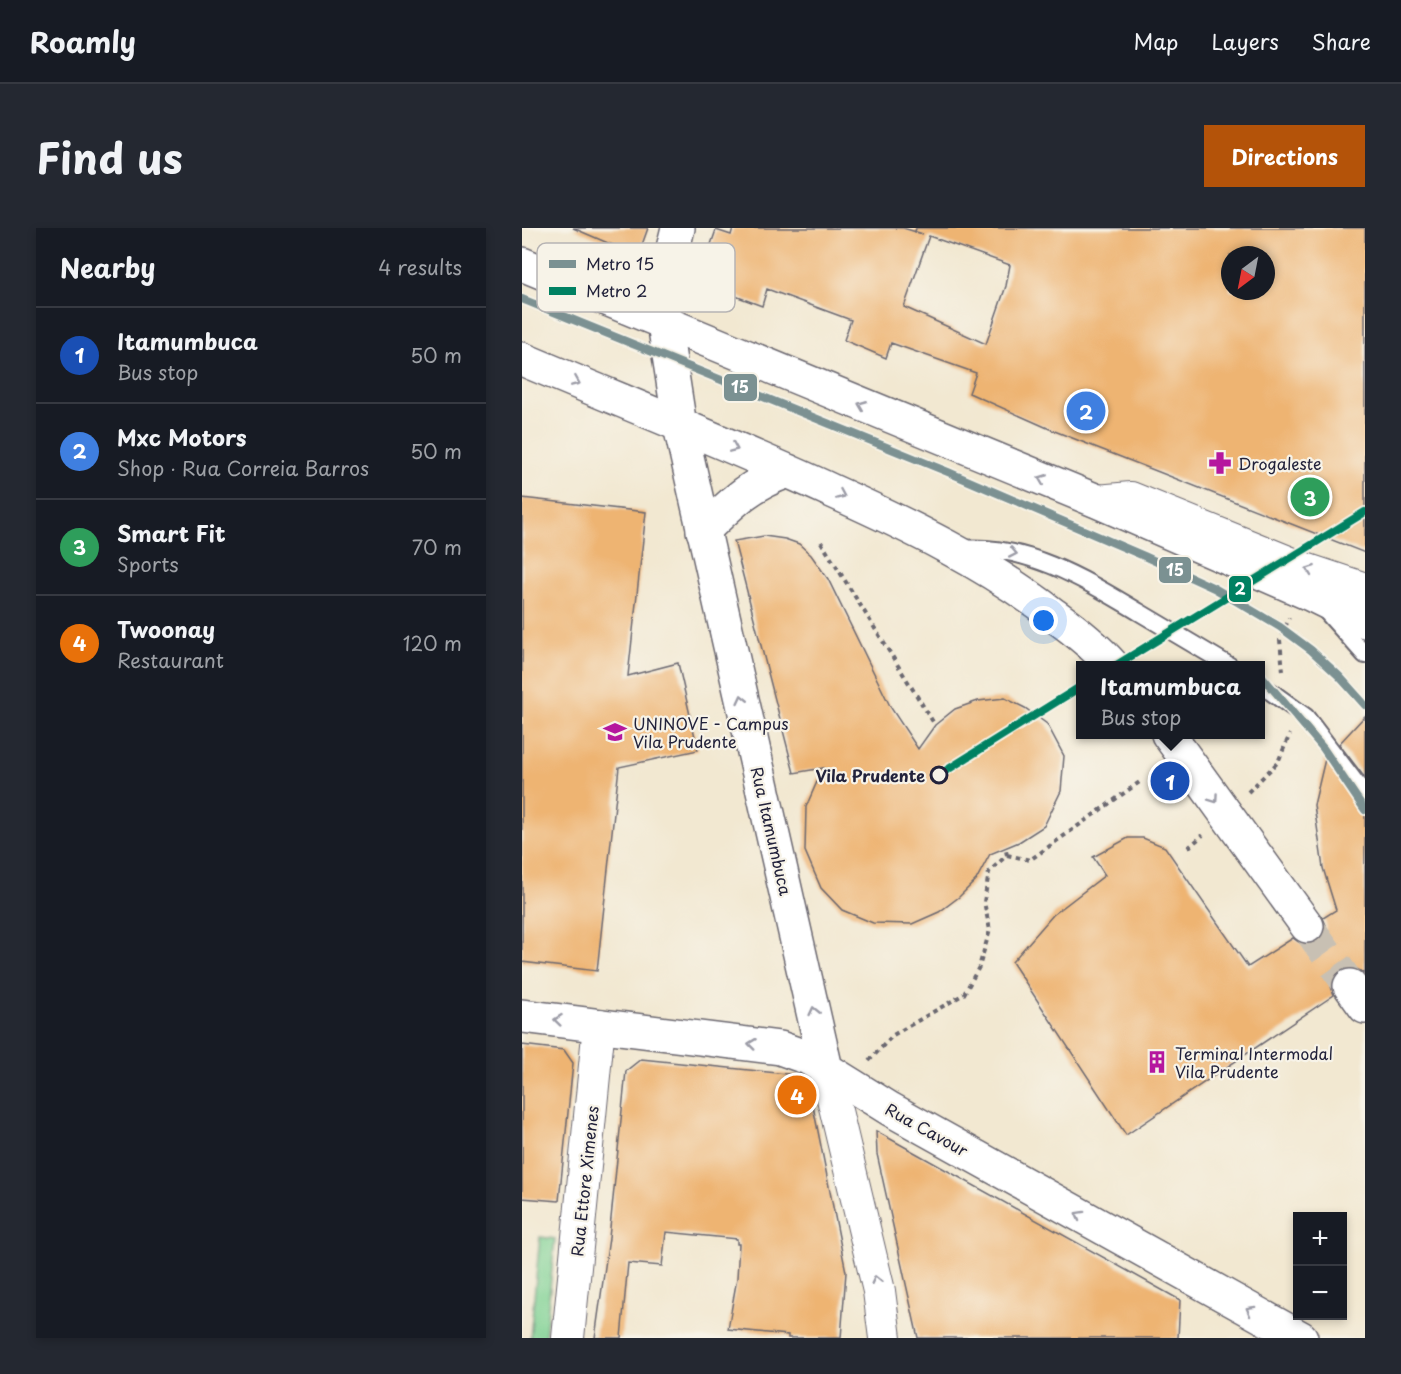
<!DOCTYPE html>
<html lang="en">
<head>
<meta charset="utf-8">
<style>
  body { margin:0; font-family:"Playpen Sans",sans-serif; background:#242831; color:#f1f3f6 }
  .controls { position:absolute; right:18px; bottom:18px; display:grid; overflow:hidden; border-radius:0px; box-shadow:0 3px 9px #0003 }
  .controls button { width:54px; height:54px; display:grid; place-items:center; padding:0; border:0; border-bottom:2px solid #363941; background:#171b24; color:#f1f3f6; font:30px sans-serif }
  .compass { position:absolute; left:699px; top:18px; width:54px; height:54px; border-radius:50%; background:#171b24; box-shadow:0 3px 9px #0003; rotate:212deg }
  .you { position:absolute; left:522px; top:393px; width:21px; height:21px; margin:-15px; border:4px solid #fff; border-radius:50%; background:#1a73e8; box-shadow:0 0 0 9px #1a73e833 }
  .badge { display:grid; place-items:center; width:39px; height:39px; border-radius:50%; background:#b45309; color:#fff; font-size:20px; font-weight:700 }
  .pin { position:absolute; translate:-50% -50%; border:3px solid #fff; box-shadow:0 2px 6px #0006 }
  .popup { position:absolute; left:554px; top:433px; width:189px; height:78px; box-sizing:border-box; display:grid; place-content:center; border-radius:0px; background:#171b24; filter:drop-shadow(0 2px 4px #0005); font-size:20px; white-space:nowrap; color:#9ea1a6 }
  .popup b { font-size:22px; color:#f1f3f6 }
  .popup::after { content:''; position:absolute; left:50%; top:100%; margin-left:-12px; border:12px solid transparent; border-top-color:#171b24 }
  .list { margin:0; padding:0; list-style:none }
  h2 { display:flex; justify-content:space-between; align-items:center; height:78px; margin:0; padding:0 24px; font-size:26px }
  h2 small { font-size:20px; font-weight:400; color:#9ea1a6 }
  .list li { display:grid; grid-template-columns:39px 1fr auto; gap:18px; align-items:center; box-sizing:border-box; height:96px; padding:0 24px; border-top:2px solid #363941 }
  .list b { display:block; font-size:22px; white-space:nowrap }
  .list p { margin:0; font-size:20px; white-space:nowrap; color:#9ea1a6 }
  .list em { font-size:20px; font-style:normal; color:#9ea1a6 }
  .map { position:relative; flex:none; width:843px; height:1110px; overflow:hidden; border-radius:0px }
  header { display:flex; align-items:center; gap:36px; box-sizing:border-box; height:84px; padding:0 30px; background:#171b24; border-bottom:2px solid #363941 }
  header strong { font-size:28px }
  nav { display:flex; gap:33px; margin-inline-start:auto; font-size:21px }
  .intro { display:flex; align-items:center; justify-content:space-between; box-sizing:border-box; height:144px; padding:0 36px }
  h1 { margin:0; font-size:42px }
  .button { padding:15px 27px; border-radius:0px; background:#b45309; color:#fff; font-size:21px; font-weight:700 }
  main { display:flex; gap:36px; padding:0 36px }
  aside { flex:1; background:#171b24; border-radius:0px; box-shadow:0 3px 9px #0003 }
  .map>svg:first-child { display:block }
  .green { fill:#80d294; stroke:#517a68; stroke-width:1.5 }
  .building { fill:#eeb472; fill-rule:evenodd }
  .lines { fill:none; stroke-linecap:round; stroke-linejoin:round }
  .trunk-tunnel { stroke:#c8c0b3; stroke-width:33; stroke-dasharray:33 16; stroke-linecap:butt }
  .service-casing { stroke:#6b6770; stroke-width:20 }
  .minor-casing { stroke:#6b6770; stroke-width:34 }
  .tertiary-casing { stroke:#6b6770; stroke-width:36 }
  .trunk-casing { stroke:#6b6770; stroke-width:36 }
  .path { stroke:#6b6770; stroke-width:4; stroke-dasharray:4.5 4.5; stroke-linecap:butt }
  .service { stroke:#fff; stroke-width:16 }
  .minor { stroke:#fff; stroke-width:32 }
  .tertiary { stroke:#fff; stroke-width:33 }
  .trunk { stroke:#fff; stroke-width:33 }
  .metro-1-casing { stroke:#f7f3e8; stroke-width:12 }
  .metro-2-casing { stroke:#f7f3e8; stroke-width:12 }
  .metro-1 { stroke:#7b9192; stroke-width:8 }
  .metro-2 { stroke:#008162; stroke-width:8 }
  .oneway { stroke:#9c9ca7 }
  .stop-dot { fill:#f7f3e8; stroke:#22223b; stroke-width:3 }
  .labels { text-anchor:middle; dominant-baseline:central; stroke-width:4.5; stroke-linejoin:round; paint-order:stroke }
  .poi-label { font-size:16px; fill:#22223b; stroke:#f7f3e8; text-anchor:start }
  .stop-label { font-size:16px; font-weight:bold; fill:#22223b; stroke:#f7f3e8; text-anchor:end }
  .street-label { font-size:16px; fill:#22223b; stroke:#f7f3e8 }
  .key { fill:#f7f3e8; stroke:#b7b4b4; stroke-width:1.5 }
  .key-label { font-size:16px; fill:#22223b }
  .line-badge { stroke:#f7f3e8; stroke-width:2 }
  .badge-label { font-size:16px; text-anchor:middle; font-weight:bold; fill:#fff }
</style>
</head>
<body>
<header>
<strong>Roamly</strong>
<nav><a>Map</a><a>Layers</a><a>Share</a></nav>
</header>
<div class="intro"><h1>Find us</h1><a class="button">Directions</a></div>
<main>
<aside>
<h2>Nearby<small>4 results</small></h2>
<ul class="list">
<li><span class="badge" style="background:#1a4fb4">1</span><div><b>Itamumbuca</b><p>Bus stop</p></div><em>50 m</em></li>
<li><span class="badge" style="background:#3f7fe0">2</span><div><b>Mxc Motors</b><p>Shop · Rua Correia Barros</p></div><em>50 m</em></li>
<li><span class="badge" style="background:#2e9e5b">3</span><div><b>Smart Fit</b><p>Sports</p></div><em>70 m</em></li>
<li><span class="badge" style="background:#e8710a">4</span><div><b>Twoonay</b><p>Restaurant</p></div><em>120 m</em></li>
</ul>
</aside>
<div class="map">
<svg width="843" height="1110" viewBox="0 0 843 1110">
  <rect width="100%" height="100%" fill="#f7f3e8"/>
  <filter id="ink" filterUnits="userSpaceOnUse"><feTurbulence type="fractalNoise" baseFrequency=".0167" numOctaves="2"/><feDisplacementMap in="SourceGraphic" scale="12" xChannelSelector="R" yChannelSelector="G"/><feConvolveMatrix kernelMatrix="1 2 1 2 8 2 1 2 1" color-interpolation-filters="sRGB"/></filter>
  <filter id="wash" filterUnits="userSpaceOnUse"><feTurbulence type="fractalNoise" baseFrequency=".008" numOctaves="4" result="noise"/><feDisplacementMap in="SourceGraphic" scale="24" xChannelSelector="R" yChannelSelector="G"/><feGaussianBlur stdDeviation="1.35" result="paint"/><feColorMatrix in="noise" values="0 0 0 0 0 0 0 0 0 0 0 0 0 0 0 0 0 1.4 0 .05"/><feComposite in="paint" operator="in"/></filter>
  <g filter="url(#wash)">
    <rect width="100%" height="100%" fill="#f2e8d1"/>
    <path class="green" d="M18 1009 33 1011 23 1110H8Z"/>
    <g id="blocks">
      <path class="building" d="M51 0H126L116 28Z
        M211 0H381L401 6 393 4 394 0H843V325L530 202 447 165 454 145 369 115 364 130 322 112 329 92 245 61 240 78 176 54 194 2 209 7ZM407 8 488 37 484 58 464 116 382 79ZM708 27H744V63H708Z
        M0 270 124 284 106 448 156 435 176 522 97 539 75 743 0 734Z
        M242 308 263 311 277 316 289 327 306 351 369 480 396 521 413 497 433 481 456 473 483 470 503 480 525 496 542 528 539 563 522 598 497 614 468 626 454 652 437 669 417 684 390 696 351 695 320 682 299 660 283 623 284 579 301 540 272 545 212 313Z
        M843 488V550L817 516Z
        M803 531 835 573 843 577V746L835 741 827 739 818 742 811 751 809 759 812 767 604 907 490 734 531 687 583 647 571 629 606 610H621L643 619 726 739 771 710 778 715 786 717 795 713 802 705 804 697 801 690 814 682 801 640 792 577Z
        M0 817 42 822 51 835 37 973 0 970Z
        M119 831 275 847 287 858 324 1044 319 1110H266V1107L206 1101 215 1050 217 1016H215V1011L144 1004 140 1038 106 1035 99 1110H73L87 1010 104 843Z
        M354 903 658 1072 656 1110H396L355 926Z"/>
    </g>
  </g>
  <g filter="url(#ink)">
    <use href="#blocks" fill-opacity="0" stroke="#6b6770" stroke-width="1.5"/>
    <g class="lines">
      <path class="trunk-tunnel" d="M785 698 828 758"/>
      <g class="service-casing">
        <path id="service" d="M440 321C505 316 563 352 617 384 647 402 678 420 708 438
          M804 383 843 427
          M738 456 784 489 843 567"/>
      </g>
      <g class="minor-casing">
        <path id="minor" d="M575 273 609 270 786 342 843 361
          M304 841 357 1063 363 1110
          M46 1110 77 797"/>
      </g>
      <g class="tertiary-casing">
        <path id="tertiary" d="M156 0 143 53 142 95 158 198 304 841
          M0 788 258 820 286 830 368 881 779 1110"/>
      </g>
      <g class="trunk-casing">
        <path id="trunk" d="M0 36 575 273 790 367 843 393
          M0 131C104 175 208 216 310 263 388 298 464 335 532 387 553 402 574 419 591 438
          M181 303C210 275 226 257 266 243
          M646 506 785 698
          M828 758 843 779"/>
      </g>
      <path class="path" d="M299 314 413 497
        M761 443 758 412 767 390
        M726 564 756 534 768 506
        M666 620 681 607
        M485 627 508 632 619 553
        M347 833 371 807 442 766 457 739 468 702 462 674 467 644 485 627 483 619"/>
      <use href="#service" class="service"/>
      <use href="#minor" class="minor"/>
      <use href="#tertiary" class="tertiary"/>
      <use href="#trunk" class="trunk"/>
      <g class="metro-1-casing">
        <path id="metro-1" d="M0 71 426 244 622 328 692 360 758 399 789 422 817 448 843 477
          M738 446 801 520 843 582"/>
      </g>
      <g class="metro-2-casing">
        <path id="metro-2" d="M593 438 843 284
          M417 547 558 459"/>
      </g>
      <use href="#metro-1" class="metro-1"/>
      <use href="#metro-2" class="metro-2"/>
    </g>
    <defs><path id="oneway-chevron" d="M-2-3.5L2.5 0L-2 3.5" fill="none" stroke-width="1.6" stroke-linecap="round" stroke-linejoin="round" transform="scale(1.5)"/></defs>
    <g class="oneway">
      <use href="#oneway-chevron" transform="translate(54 154) rotate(23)"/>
      <use href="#oneway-chevron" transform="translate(340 177) rotate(-158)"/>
      <use href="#oneway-chevron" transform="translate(212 220) rotate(23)"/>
      <use href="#oneway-chevron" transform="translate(520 251) rotate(-158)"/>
      <use href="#oneway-chevron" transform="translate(319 267) rotate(24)"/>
      <use href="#oneway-chevron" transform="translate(491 325) rotate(11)"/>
      <use href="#oneway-chevron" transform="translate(788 342) rotate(-160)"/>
      <use href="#oneway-chevron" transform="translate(220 471) rotate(-103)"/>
      <use href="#oneway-chevron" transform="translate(692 571) rotate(55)"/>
      <use href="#oneway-chevron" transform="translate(292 783) rotate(-103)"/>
      <use href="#oneway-chevron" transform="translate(36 792) rotate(-174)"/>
      <use href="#oneway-chevron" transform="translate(230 816) rotate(-173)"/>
      <use href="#oneway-chevron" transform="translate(557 987) rotate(-151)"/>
      <use href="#oneway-chevron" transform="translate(354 1052) rotate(-103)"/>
      <use href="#oneway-chevron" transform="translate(728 1082) rotate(-151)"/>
    </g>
  </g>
  <defs>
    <g id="pharmacy-bare" transform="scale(1.8)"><path d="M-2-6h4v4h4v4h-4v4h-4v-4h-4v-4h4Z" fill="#b5179e" stroke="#f7f3e8" stroke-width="2.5" paint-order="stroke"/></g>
    <g id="university-bare" transform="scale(1.8)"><path d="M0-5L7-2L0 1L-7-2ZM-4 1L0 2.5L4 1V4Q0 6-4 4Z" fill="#b5179e" stroke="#f7f3e8" stroke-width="2.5" paint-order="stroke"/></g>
    <g id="building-bare" transform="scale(1.8)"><path d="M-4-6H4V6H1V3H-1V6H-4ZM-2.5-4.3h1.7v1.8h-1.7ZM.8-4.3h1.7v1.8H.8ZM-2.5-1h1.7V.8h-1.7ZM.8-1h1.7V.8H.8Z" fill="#b5179e" stroke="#f7f3e8" stroke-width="2.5" paint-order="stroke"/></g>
  </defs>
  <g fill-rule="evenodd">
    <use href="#pharmacy-bare" x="698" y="235"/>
    <use href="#university-bare" x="93" y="504"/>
    <use href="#building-bare" x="635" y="834"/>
  </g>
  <circle class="stop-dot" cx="417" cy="547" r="8"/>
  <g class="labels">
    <g class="poi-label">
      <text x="716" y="235">Drogaleste</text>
      <text x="111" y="495">UNINOVE - Campus<tspan x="111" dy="18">Vila Prudente</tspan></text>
      <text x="653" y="825">Terminal Intermodal<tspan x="653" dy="18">Vila Prudente</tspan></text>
    </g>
    <g class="stop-label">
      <text x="403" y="547">Vila Prudente</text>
    </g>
    <g class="street-label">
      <text transform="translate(250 603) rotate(77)">Rua Itamumbuca</text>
      <text transform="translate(405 901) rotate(29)">Rua Cavour</text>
      <text transform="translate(62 953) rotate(-84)">Rua Ettore Ximenes</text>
    </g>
  </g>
  <rect x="15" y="15" width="198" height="69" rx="9" class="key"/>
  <rect x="27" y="32" width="27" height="8" fill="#7b9192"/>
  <rect x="27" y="59" width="27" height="8" fill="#008162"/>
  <g class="key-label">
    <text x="64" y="42">Metro 15</text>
    <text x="64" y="69">Metro 2</text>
  </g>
  <g class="line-badge">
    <rect x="201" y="145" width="35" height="29" rx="6" fill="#7b9192"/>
    <rect x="636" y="328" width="34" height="28" rx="6" fill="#7b9192"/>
    <rect x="706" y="347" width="24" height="28" rx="6" fill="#008162"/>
  </g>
  <g class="badge-label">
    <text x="218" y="165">15</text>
    <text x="653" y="348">15</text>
    <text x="718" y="367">2</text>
  </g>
</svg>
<div class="controls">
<button>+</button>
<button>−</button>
</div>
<svg class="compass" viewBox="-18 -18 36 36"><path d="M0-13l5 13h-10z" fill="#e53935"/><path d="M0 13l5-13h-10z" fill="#9ea1a6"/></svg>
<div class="you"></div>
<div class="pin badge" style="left:648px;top:553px;background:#1a4fb4">1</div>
<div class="popup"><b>Itamumbuca</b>Bus stop</div>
<div class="pin badge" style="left:564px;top:183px;background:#3f7fe0">2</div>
<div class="pin badge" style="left:788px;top:269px;background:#2e9e5b">3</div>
<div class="pin badge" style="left:275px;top:867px;background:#e8710a">4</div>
</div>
</main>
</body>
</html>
